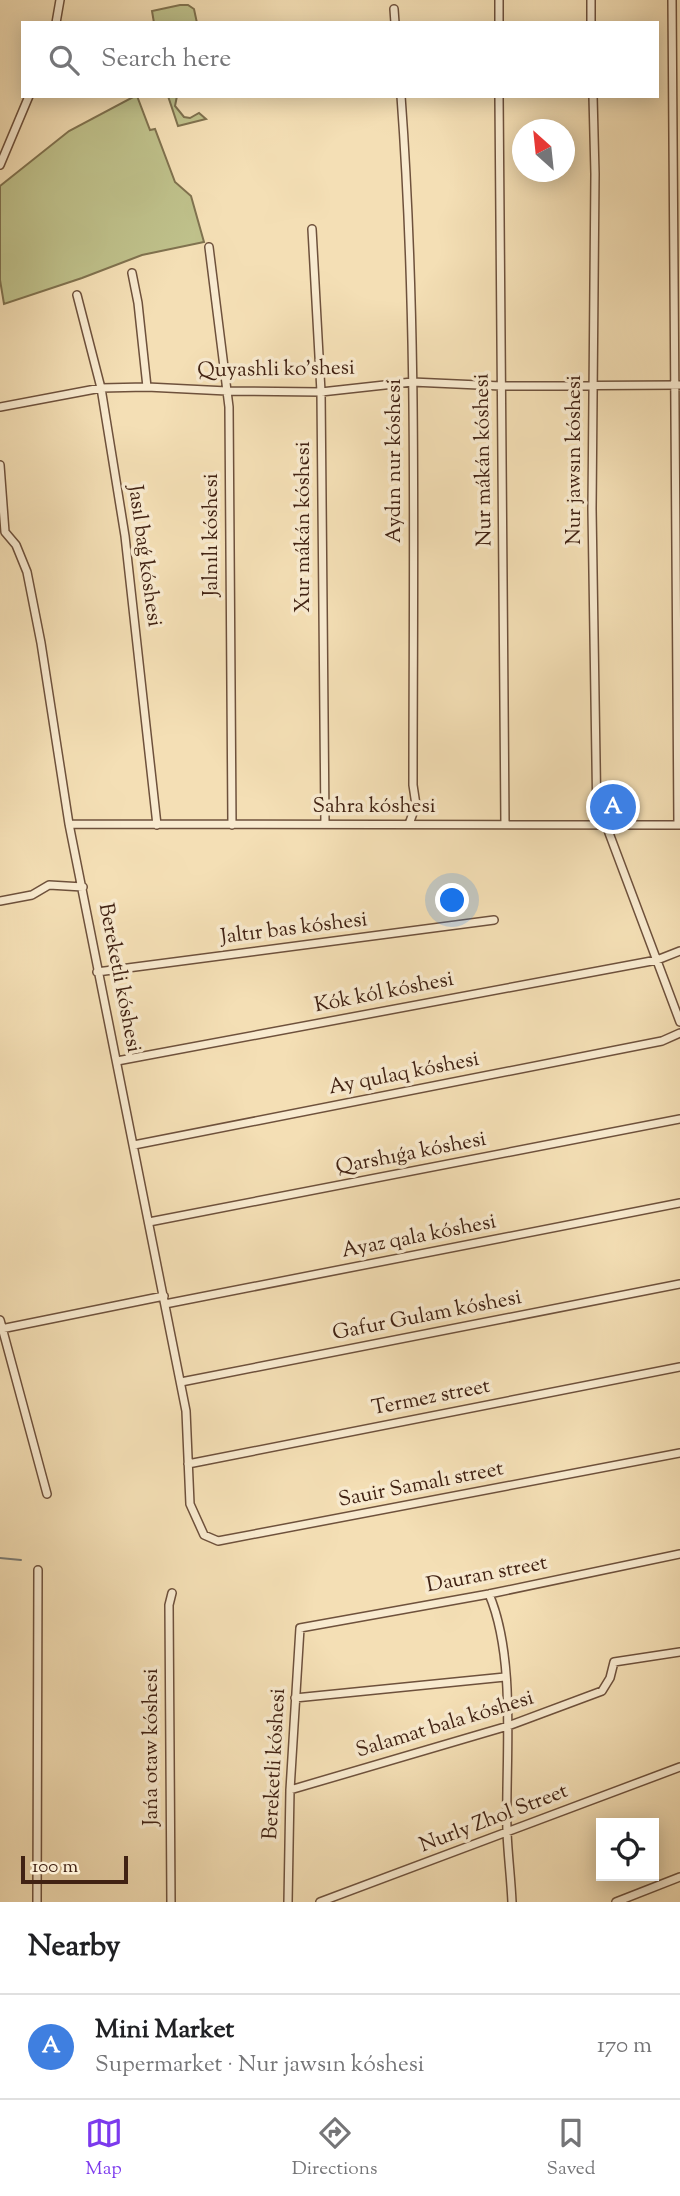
<!DOCTYPE html>
<html lang="en">
<head>
<meta charset="utf-8">
<style>
  body { margin:0; font-family:"Sorts Mill Goudy",serif; background:#f6f6f6; color:#202124 }
  .controls { position:absolute; right:21px; bottom:21px; display:grid; overflow:hidden; border-radius:0px; box-shadow:0 4px 18px #0003 }
  .controls button { width:63px; height:63px; display:grid; place-items:center; padding:0; border:0; border-bottom:2px solid #e0e0e0; background:#fff; color:#202124; font:35px sans-serif }
  .compass { position:absolute; left:512px; top:119px; width:63px; height:63px; border-radius:50%; background:#fff; box-shadow:0 4px 18px #0003; rotate:333deg }
  .scale { position:absolute; left:21px; bottom:18px; width:107px; box-sizing:border-box; padding-left:7px; border:4px solid #412213; border-top:0; font-size:19px; line-height:24px; white-space:nowrap; color:#412213; -webkit-text-stroke:5px #f8eacf; paint-order:stroke }
  .you { position:absolute; left:453px; top:901px; width:24px; height:24px; margin:-18px; border:5px solid #fff; border-radius:50%; background:#1a73e8; box-shadow:0 0 0 10px #1a73e833 }
  .badge { display:grid; place-items:center; width:46px; height:46px; border-radius:50%; background:#7c3aed; color:#fff; font-size:23px; font-weight:700 }
  .pin { position:absolute; translate:-50% -50%; border:4px solid #fff; box-shadow:0 2px 7px #0006 }
  .list { margin:0; padding:0; list-style:none }
  h2 { display:flex; justify-content:space-between; align-items:center; height:91px; margin:0; padding:0 28px; font-size:30px }
  h2 small { font-size:23px; font-weight:400; color:#757577 }
  .list li { display:grid; grid-template-columns:46px 1fr auto; gap:21px; align-items:center; box-sizing:border-box; height:105px; padding:0 28px; border-top:2px solid #e0e0e0 }
  .list b { display:block; font-size:26px; white-space:nowrap }
  .list p { margin:0; font-size:23px; white-space:nowrap; color:#757577 }
  .list em { font-size:23px; font-style:normal; color:#757577 }
  .icon { flex:none; width:38px; height:38px; fill:none; stroke:currentColor; stroke-width:2; stroke-linecap:round; stroke-linejoin:round }
  .map { position:relative; flex:none; width:680px; height:1902px; overflow:hidden }
  .search { position:absolute; background:#fff; box-shadow:0 4px 18px #0003; left:21px; right:21px; top:21px; height:77px; display:flex; align-items:center; gap:18px; box-sizing:border-box; padding:0 24px; border-radius:0px; color:#757577; font-size:26px }
  .sheet { height:196px; background:#fff }
  nav { display:flex; justify-content:space-around; align-items:center; box-sizing:border-box; height:98px; border-top:2px solid #e0e0e0; background:#fff; font-size:19px; color:#757577 }
  nav a { display:grid; justify-items:center; gap:4px }
  nav .on { color:#7c3aed }
  .map>svg:first-child { display:block }
  .green { fill:#bfc18b; stroke:#80724f; stroke-width:2 }
  .lines { fill:none; stroke-linecap:round; stroke-linejoin:round }
  .stream { stroke:#7b7d77; stroke-width:2 }
  .minor-casing { stroke:#6e513c; stroke-width:10 }
  .minor { stroke:#f8eacf; stroke-width:7 }
  .labels { text-anchor:middle; dominant-baseline:central; stroke-width:7; stroke-linejoin:round; paint-order:stroke }
  .street-label { font-size:21px; fill:#412213; stroke:#f8eacf }
</style>
</head>
<body>
<div class="map">
<svg width="680" height="1902" viewBox="0 0 680 1902">
  <rect width="100%" height="100%" fill="#f4dfb5"/>
  <filter id="stains"><feTurbulence type="fractalNoise" baseFrequency=".00286" numOctaves="4"/><feColorMatrix values="0 0 0 0 .2 0 0 0 0 .09 0 0 0 0 .02 0 0 0 .5 -.17"/></filter>
  <radialGradient id="worn" r=".72"><stop offset=".6" stop-color="#630" stop-opacity="0"/><stop offset="1" stop-color="#630" stop-opacity=".3"/></radialGradient>
  <path class="green" d="M180 5H188L194 9 197 23H154L152 11Z
    M135 96H137L150 130 155 129 175 182 191 196 204 242 142 255 82 278 4 304 0 280V186L69 131Z
    M168 96H177L175 106 184 117 190 118 199 113 206 119 178 126Z"/>
  <g class="lines">
    <path class="stream" d="M0 1558 21 1560"/>
    <g class="minor-casing">
      <path id="minor" d="M499 0V23
        M591 0V23
        M672 0 678 825
        M394 9 395 23
        M56 23 60 0
        M401 96C418 325 413 556 413 785L416 805 409 824
        M499 96 505 824
        M593 96 595 174 592 509 597 824
        M0 165 29 96
        M312 229 321 392 325 824
        M209 247 229 407 232 825
        M132 273 138 303 147 387
        M77 295 101 388 125 536 157 825
        M0 407 101 388 147 387 227 391 321 392 412 382 501 386 680 385
        M0 465 5 532 16 545 27 572 41 643 69 824 186 1411 190 1504 204 1535 218 1541 680 1453
        M69 824 680 825
        M606 825 680 1022
        M0 901 32 895 49 885 83 887
        M97 972 494 920
        M117 1061 657 960 680 951
        M134 1145 662 1041 680 1033
        M149 1222 680 1119
        M165 1304 680 1203
        M0 1320 47 1494
        M1 1329 164 1296
        M181 1382 680 1284
        M188 1464 680 1367
        M489 1594C517 1660 505 1760 507 1832 508 1856 511 1879 512 1902
        M295 1698 505 1677
        M290 1790 508 1726 602 1691 610 1678 614 1662 680 1652
        M37 1902 38 1570
        M171 1902 169 1605 172 1593
        M288 1902 290 1790 300 1628 489 1594 680 1554
        M320 1902 680 1767
        M616 1902 680 1877"/>
    </g>
    <use href="#minor" class="minor"/>
  </g>
  <g class="labels">
    <g class="street-label">
      <text transform="translate(276 370) rotate(-1)">Quyashli ko'shesi</text>
      <text transform="translate(484 460) rotate(-91)">Nur mákán kóshesi</text>
      <text transform="translate(575 460) rotate(-90)">Nur jawsın kóshesi</text>
      <text transform="translate(395 461) rotate(-90)">Aydın nur kóshesi</text>
      <text transform="translate(304 527) rotate(-90)">Xur mákán kóshesi</text>
      <text transform="translate(212 535) rotate(-90)">Jalnılı kóshesi</text>
      <text transform="translate(144 556) rotate(82)">Jasıl baǵ kóshesi</text>
      <text x="374" y="807">Sahra kóshesi</text>
      <text transform="translate(294 929) rotate(-7)">Jaltır bas kóshesi</text>
      <text transform="translate(119 978) rotate(79)">Bereketli kóshesi</text>
      <text transform="translate(384 993) rotate(-11)">Kók kól kóshesi</text>
      <text transform="translate(404 1074) rotate(-11)">Ay qulaq kóshesi</text>
      <text transform="translate(411 1154) rotate(-11)">Qarshıǵa kóshesi</text>
      <text transform="translate(419 1237) rotate(-11)">Ayaz qala kóshesi</text>
      <text transform="translate(427 1316) rotate(-11)">Gafur Gulam kóshesi</text>
      <text transform="translate(431 1398) rotate(-11)">Termez street</text>
      <text transform="translate(421 1485) rotate(-11)">Sauir Samalı street</text>
      <text transform="translate(487 1575) rotate(-11)">Dauran street</text>
      <text transform="translate(445 1725) rotate(-17)">Salamat bala kóshesi</text>
      <text transform="translate(152 1747) rotate(-90)">Jańa otaw kóshesi</text>
      <text transform="translate(275 1764) rotate(-87)">Bereketli kóshesi</text>
      <text transform="translate(494 1819) rotate(-21)">Nurly Zhol Street</text>
    </g>
  </g>
  <rect width="100%" height="100%" filter="url(#stains)"/>
  <rect width="100%" height="100%" fill="url(#worn)"/>
</svg>
<div class="controls">
<button><svg class="icon" aria-label="locate" viewBox="0 0 24 24"><circle cx="12" cy="12" r="6"/><path d="M12 2v4M12 18v4M2 12h4M18 12h4"/></svg></button>
</div>
<svg class="compass" viewBox="-18 -18 36 36"><path d="M0-13l5 13h-10z" fill="#e53935"/><path d="M0 13l5-13h-10z" fill="#757577"/></svg>
<div class="scale">100 m</div>
<div class="you"></div>
<div class="pin badge" style="left:613px;top:807px;background:#3f7fe0">A</div>
<div class="search"><svg class="icon" aria-label="search" viewBox="0 0 24 24"><circle cx="10" cy="10" r="6"/><path d="M15 15l6 6"/></svg>Search here</div>
</div>
<section class="sheet">
<h2>Nearby<small></small></h2>
<ul class="list">
<li><span class="badge" style="background:#3f7fe0">A</span><div><b>Mini Market</b><p>Supermarket · Nur jawsın kóshesi</p></div><em>170 m</em></li>
</ul>
</section>
<nav>
<a class="on"><svg class="icon" aria-label="map" viewBox="0 0 24 24"><path d="M3 6l6-2 6 2 6-2v14l-6 2-6-2-6 2zM9 4v14M15 6v14"/></svg>Map</a>
<a><svg class="icon" aria-label="directions" viewBox="0 0 24 24"><path d="M12 3l9 9-9 9-9-9zM9 14v-3h6M13 9l2 2-2 2"/></svg>Directions</a>
<a><svg class="icon" aria-label="saved" viewBox="0 0 24 24"><path d="M7 4h10v16l-5-4-5 4z"/></svg>Saved</a>
</nav>
</body>
</html>
